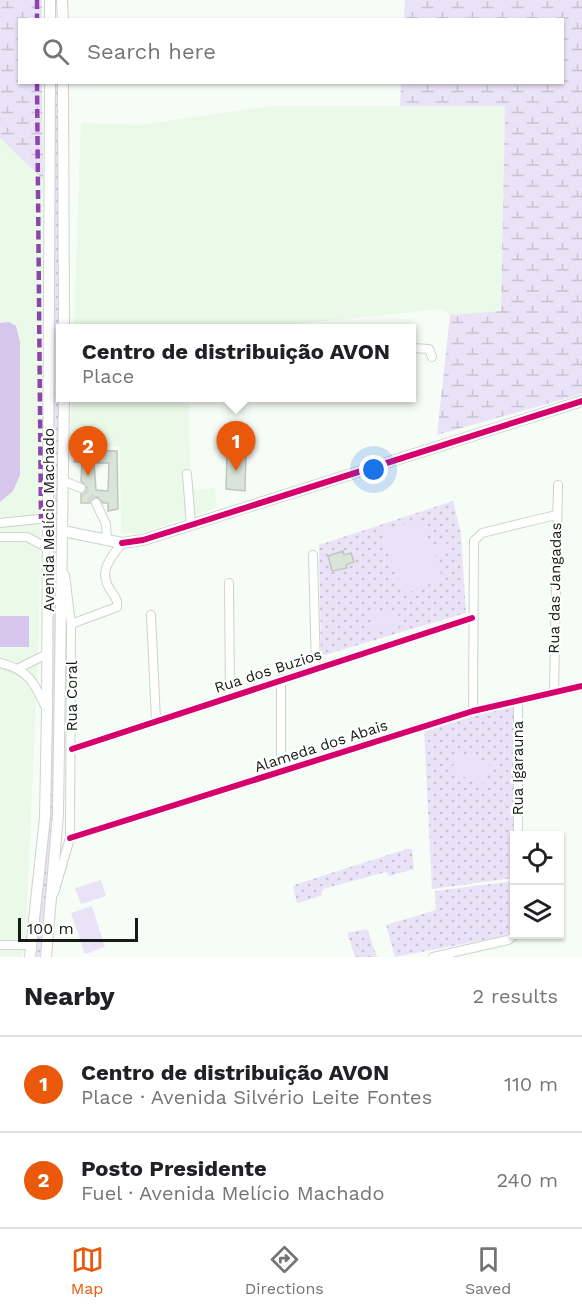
<!DOCTYPE html>
<html lang="en">
<head>
<meta charset="utf-8">
<style>
  body { margin:0; font-family:"Work Sans",sans-serif; background:#f6f6f6; color:#202124 }
  .controls { position:absolute; right:18px; bottom:18px; display:grid; overflow:hidden; border-radius:0px; box-shadow:0 2px 4px #0004 }
  .controls button { width:54px; height:54px; display:grid; place-items:center; padding:0; border:0; border-bottom:2px solid #e0e0e0; background:#fff; color:#202124; font:30px sans-serif }
  .scale { position:absolute; left:18px; bottom:15px; width:120px; box-sizing:border-box; padding-left:6px; border:3px solid #151b14; border-top:0; font-size:16px; line-height:21px; white-space:nowrap; color:#151b14; -webkit-text-stroke:4px #fff; paint-order:stroke }
  .you { position:absolute; left:374px; top:470px; width:21px; height:21px; margin:-15px; border:4px solid #fff; border-radius:50%; background:#1a73e8; box-shadow:0 0 0 9px #1a73e833 }
  .badge { display:grid; place-items:center; width:39px; height:39px; border-radius:50%; background:#ea580c; color:#fff; font-size:20px; font-weight:700 }
  .pin { position:absolute; translate:-50% -50px; filter:drop-shadow(0 2px 3px #0008) }
  .pin::after { content:''; position:absolute; top:32px; width:21px; height:18px; background:inherit; clip-path:polygon(0 0,100% 0,50% 100%) }
  .popup { position:absolute; left:56px; top:324px; width:360px; height:78px; box-sizing:border-box; display:grid; place-content:center; border-radius:0px; background:#fff; filter:drop-shadow(0 2px 4px #0005); font-size:20px; white-space:nowrap; color:#757577 }
  .popup b { font-size:22px; color:#202124 }
  .popup::after { content:''; position:absolute; left:50%; top:100%; margin-left:-12px; border:12px solid transparent; border-top-color:#fff }
  .list { margin:0; padding:0; list-style:none }
  h2 { display:flex; justify-content:space-between; align-items:center; height:78px; margin:0; padding:0 24px; font-size:26px }
  h2 small { font-size:20px; font-weight:400; color:#757577 }
  .list li { display:grid; grid-template-columns:39px 1fr auto; gap:18px; align-items:center; box-sizing:border-box; height:96px; padding:0 24px; border-top:2px solid #e0e0e0 }
  .list b { display:block; font-size:22px; white-space:nowrap }
  .list p { margin:0; font-size:20px; white-space:nowrap; color:#757577 }
  .list em { font-size:20px; font-style:normal; color:#757577 }
  .icon { flex:none; width:33px; height:33px; fill:none; stroke:currentColor; stroke-width:2; stroke-linecap:round; stroke-linejoin:round }
  .map { position:relative; flex:none; width:582px; height:957px; overflow:hidden }
  .search { position:absolute; background:#fff; box-shadow:0 2px 4px #0004; left:18px; right:18px; top:18px; height:66px; display:flex; align-items:center; gap:15px; box-sizing:border-box; padding:0 21px; border-radius:0px; color:#757577; font-size:22px }
  .sheet { height:270px; background:#fff }
  nav { display:flex; justify-content:space-around; align-items:center; box-sizing:border-box; height:84px; border-top:2px solid #e0e0e0; background:#fff; font-size:16px; color:#757577 }
  nav a { display:grid; justify-items:center; gap:3px }
  nav .on { color:#ea580c }
  .map>svg:first-child { display:block }
  .built { fill:#eaf9e8 }
  .grass { fill:url(#grass-dots) }
  .wetland { fill:url(#wetland-marsh) }
  .pitch { fill:#eae3f8 }
  .water { fill:#d6c6ee }
  .building { fill:#d9e5d8; stroke:#c1c6c0; stroke-width:1.5; fill-rule:evenodd }
  .lines { fill:none; stroke-linecap:round; stroke-linejoin:round }
  .minor-tunnel { stroke:#d4dad4; stroke-width:8; stroke-dasharray:8 4; stroke-linecap:butt }
  .minor-casing { stroke:#cdd3cd; stroke-width:10 }
  .major-casing { stroke:#cdd3cd; stroke-width:12 }
  .minor { stroke:#fefffe; stroke-width:8 }
  .major { stroke:#fefffe; stroke-width:10 }
  .quiet { stroke:#8e44ad; stroke-width:4.5; stroke-dasharray:9 4.5; stroke-linecap:butt }
  .cycleway-casing { stroke:#fff; stroke-width:10 }
  .cycleway { stroke:#d6006c; stroke-width:6 }
  .labels { text-anchor:middle; dominant-baseline:central; stroke-width:4.5; stroke-linejoin:round; paint-order:stroke }
  .street-label { font-size:15px; fill:#151b14; stroke:#fff }
</style>
</head>
<body>
<div class="map">
<svg width="582" height="957" viewBox="0 0 582 957">
  <defs>
    <pattern id="grass-dots" width="8" height="8" patternUnits="userSpaceOnUse" patternTransform="scale(1.5)"><rect width="8" height="8" fill="#eae3f8"/><path d="M2 2h.1M6 6h.1" fill="none" stroke="#c8c2d4" stroke-width="1.8" stroke-linecap="round"/></pattern>
    <pattern id="wetland-marsh" width="20" height="14" patternUnits="userSpaceOnUse" patternTransform="scale(1.5)"><rect width="20" height="14" fill="#eae3f8"/><path d="M1 5h8M5 5V1M11 12h8M15 12V8" fill="none" stroke="#c8c2d4"/></pattern>
  </defs>
  <rect width="100%" height="100%" fill="#f6fcf6"/>
  <path class="built" d="M0 0H42V19L20 20V82L42 83 43 179 39 636 26 926 22 957H0Z
    M271 106H505L501 311 450 315 441 309 257 328H74L81 123 140 125Z
    M72 398H189L190 472 195 491 215 487 217 508 137 534 121 533 120 446H70Z"/>
  <path class="grass" d="M59 82 60 585 53 839 40 957H34L47 841 53 83Z
    M453 501 461 534 466 613 321 656 319 545Z
    M514 702V878L432 889 424 729Z
    M407 849H412L414 869 389 876 386 872 323 889 321 896 297 903 293 886 297 884Z
    M514 881 512 928 505 936 395 957 386 925 436 910 435 891Z
    M367 929 377 957H355L347 933Z"/>
  <path class="wetland" d="M0 0H42V19L20 20V82L42 83 43 179 0 138Z
    M405 0H582V394L437 435 450 315 501 311 505 106H400L401 83 562 82V20L404 19Z"/>
  <path class="pitch" d="M421 520 431 546 446 542 450 551 434 556 443 579 404 594 381 531Z
    M398 610 399 627 372 629 371 611Z
    M460 752 490 764 484 784 450 772Z
    M101 880 106 896 81 904 75 888Z
    M92 906 105 947 85 954 71 913Z"/>
  <path class="water" d="M9 322 16 326 20 342V475L13 491 0 502V323Z
    M0 616H29V647H0Z"/>
  <path class="building" d="M76 450 117 451 118 509 108 511V503H103L97 497 93 498 90 503H81V494L87 488 81 481 82 462H74ZM94 463H109L108 491 96 490Z
    M246 452 245 491 226 489 227 454Z
    M343 551 344 555 351 553 354 562 346 565 347 568 332 571 328 556Z"/>
  <g class="lines">
    <path class="minor-tunnel" d="M81 488 96 503"/>
    <g class="minor-casing">
      <path id="minor" d="M412 348 429 349 432 357
        M187 474 191 525
        M64 481 81 488
        M96 503 106 524 107 540
        M0 523 48 518
        M0 537H27L48 548
        M313 555 316 668
        M229 583 230 696
        M151 615 156 720
        M71 624 117 607C118 601 116 599 113 594 97 573 108 561 122 543
        M0 663C29 670 34 682 46 708
        M19 668 47 654
        M281 679V772
        M554 691 558 485
        M518 700V836
        M473 711 474 541 482 533 556 515
        M72 749 472 618
        M70 838 473 711 582 686
        M54 893 70 838 71 624 65 575
        M0 945H32
        M433 957 508 940 516 934"/>
    </g>
    <g class="major-casing">
      <path id="major" d="M50 0V20
        M62 0 63 20
        M63 82 64 328
        M63 531 122 543 143 540 582 401
        M30 957 45 817 47 711 50 82
        M46 957 58 814 64 398"/>
    </g>
    <use href="#minor" class="minor"/>
    <use href="#major" class="major"/>
    <path class="quiet" d="M37 0V20
      M37 82 41 519"/>
    <g class="cycleway-casing">
      <path id="cycleway" d="M122 543 143 540 191 525 582 401
        M72 749 472 618
        M70 838 473 711 582 686"/>
    </g>
    <use href="#cycleway" class="cycleway"/>
  </g>
  <g class="labels">
    <g class="street-label">
      <text transform="translate(49 520) rotate(-90)">Avenida Melício Machado</text>
      <text transform="translate(555 588) rotate(-89)">Rua das Jangadas</text>
      <text transform="translate(268 671) rotate(-18)">Rua dos Buzios</text>
      <text transform="translate(72 696) rotate(-90)">Rua Coral</text>
      <text transform="translate(321 746) rotate(-18)">Alameda dos Abais</text>
      <text transform="translate(518 768) rotate(-90)">Rua Igarauna</text>
    </g>
  </g>
</svg>
<div class="controls">
<button><svg class="icon" aria-label="locate" viewBox="0 0 24 24"><circle cx="12" cy="12" r="6"/><path d="M12 2v4M12 18v4M2 12h4M18 12h4"/></svg></button>
<button><svg class="icon" aria-label="layers" viewBox="0 0 24 24"><path d="M12 4l9 5-9 5-9-5zM3 14l9 5 9-5"/></svg></button>
</div>
<div class="scale">100 m</div>
<div class="you"></div>
<div class="pin badge" style="left:236px;top:471px">1</div>
<div class="popup"><b>Centro de distribuição AVON</b>Place</div>
<div class="pin badge" style="left:88px;top:476px">2</div>
<div class="search"><svg class="icon" aria-label="search" viewBox="0 0 24 24"><circle cx="10" cy="10" r="6"/><path d="M15 15l6 6"/></svg>Search here</div>
</div>
<section class="sheet">
<h2>Nearby<small>2 results</small></h2>
<ul class="list">
<li><span class="badge">1</span><div><b>Centro de distribuição AVON</b><p>Place · Avenida Silvério Leite Fontes</p></div><em>110 m</em></li>
<li><span class="badge">2</span><div><b>Posto Presidente</b><p>Fuel · Avenida Melício Machado</p></div><em>240 m</em></li>
</ul>
</section>
<nav>
<a class="on"><svg class="icon" aria-label="map" viewBox="0 0 24 24"><path d="M3 6l6-2 6 2 6-2v14l-6 2-6-2-6 2zM9 4v14M15 6v14"/></svg>Map</a>
<a><svg class="icon" aria-label="directions" viewBox="0 0 24 24"><path d="M12 3l9 9-9 9-9-9zM9 14v-3h6M13 9l2 2-2 2"/></svg>Directions</a>
<a><svg class="icon" aria-label="saved" viewBox="0 0 24 24"><path d="M7 4h10v16l-5-4-5 4z"/></svg>Saved</a>
</nav>
</body>
</html>
